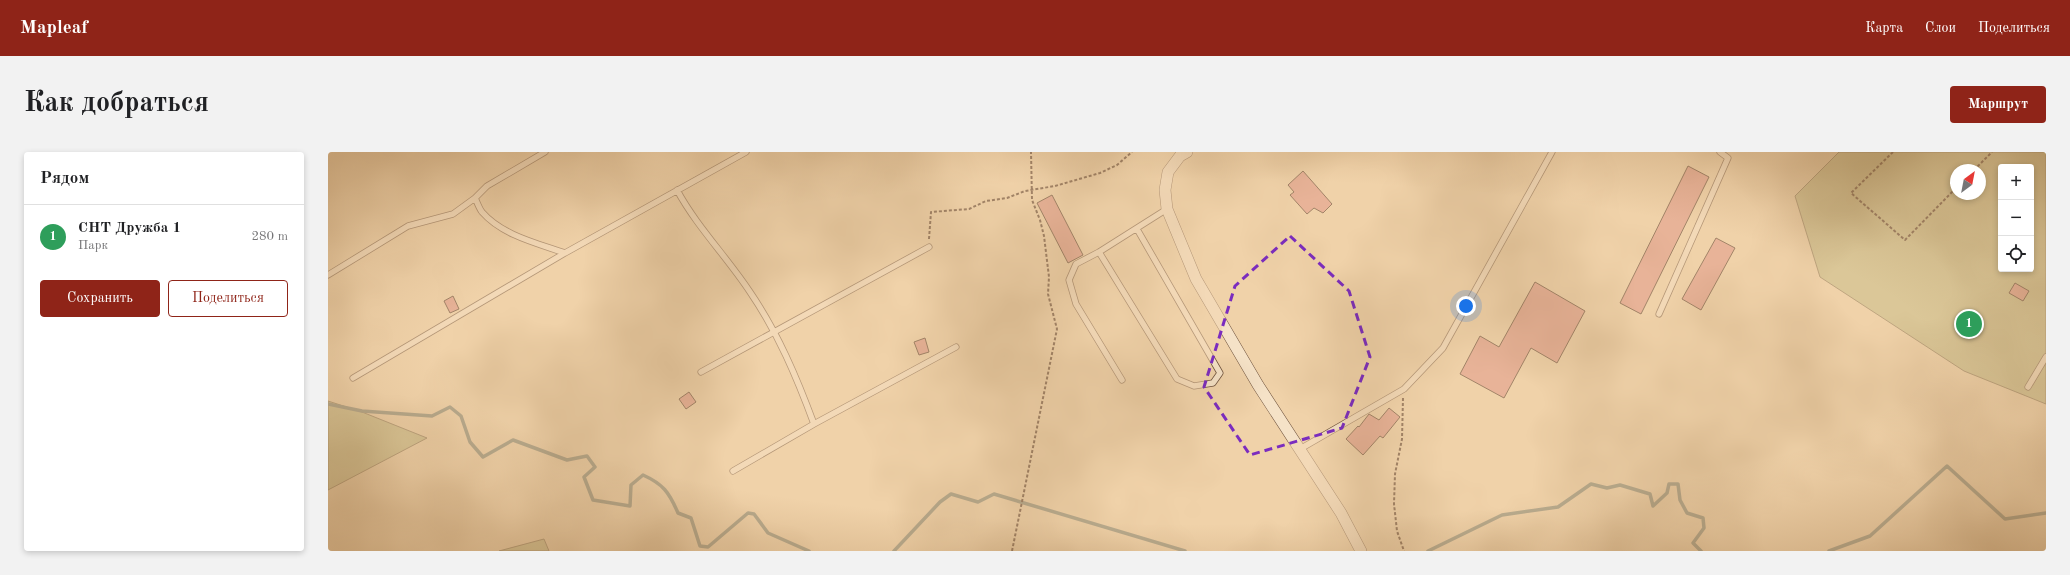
<!DOCTYPE html>
<html lang="ru">
<head>
<meta charset="utf-8">
<style>
  body { margin:0; font-family:"Old Standard TT",serif; background:#f2f2f2; color:#202124 }
  .controls { position:absolute; right:12px; top:12px; display:grid; overflow:hidden; border-radius:4px; box-shadow:0 2px 6px #0003 }
  .controls button { width:36px; height:36px; display:grid; place-items:center; padding:0; border:0; border-bottom:1px solid #e0e0e0; background:#fff; color:#202124; font:20px sans-serif }
  .compass { position:absolute; left:1622px; top:12px; width:36px; height:36px; border-radius:50%; background:#fff; box-shadow:0 2px 6px #0003; rotate:32deg }
  .you { position:absolute; left:1138px; top:154px; width:14px; height:14px; margin:-10px; border:3px solid #fff; border-radius:50%; background:#1a73e8; box-shadow:0 0 0 6px #1a73e833 }
  .badge { display:grid; place-items:center; width:26px; height:26px; border-radius:50%; background:#8f2418; color:#fff; font-size:13px; font-weight:700 }
  .pin { position:absolute; translate:-50% -50%; border:2px solid #fff; box-shadow:0 1px 4px #0006 }
  .list { margin:0; padding:0; list-style:none }
  h2 { display:flex; justify-content:space-between; align-items:center; height:52px; margin:0; padding:0 16px; font-size:17px }
  h2 small { font-size:13px; font-weight:400; color:#757577 }
  .list li { display:grid; grid-template-columns:26px 1fr auto; gap:12px; align-items:center; box-sizing:border-box; height:64px; padding:0 16px; border-top:1px solid #e0e0e0 }
  .list b { display:block; font-size:15px; white-space:nowrap }
  .list p { margin:0; font-size:13px; white-space:nowrap; color:#757577 }
  .list em { font-size:13px; font-style:normal; color:#757577 }
  .actions { display:flex; gap:8px; padding:12px 16px }
  .actions a { flex:1; padding:9px 0; border:1px solid #8f2418; border-radius:4px; text-align:center; font-size:14px; color:#8f2418 }
  .actions .main { background:#8f2418; color:#fff }
  .icon { flex:none; width:22px; height:22px; fill:none; stroke:currentColor; stroke-width:2; stroke-linecap:round; stroke-linejoin:round }
  .map { position:relative; flex:none; width:1718px; height:399px; overflow:hidden; border-radius:4px }
  header { display:flex; align-items:center; gap:24px; box-sizing:border-box; height:56px; padding:0 20px; background:#8f2418; color:#fff }
  header strong { font-size:19px }
  nav { display:flex; gap:22px; margin-inline-start:auto; font-size:14px }
  .intro { display:flex; align-items:center; justify-content:space-between; box-sizing:border-box; height:96px; padding:0 24px }
  h1 { margin:0; font-size:28px }
  .button { padding:10px 18px; border-radius:4px; background:#8f2418; color:#fff; font-size:14px; font-weight:700 }
  main { display:flex; gap:24px; padding:0 24px }
  aside { flex:1; background:#fff; border-radius:4px; box-shadow:0 2px 6px #0003 }
  .map>svg:first-child { display:block }
  .green { fill:#c1ba83; stroke:#82704e; fill-rule:evenodd }
  .lines { fill:none; stroke-linecap:round; stroke-linejoin:round }
  .stream { stroke:#777e70; stroke-width:3.5 }
  .building { fill:#de8f83; stroke:#432719 }
  .lane-casing { stroke:#6e523d; stroke-width:7 }
  .street-casing { stroke:#6e523d; stroke-width:12 }
  .path { stroke:#432719; stroke-width:2; stroke-dasharray:3 2; stroke-linecap:butt }
  .lane { stroke:#f5e2c7; stroke-width:5.5 }
  .street { stroke:#f5e2c7; stroke-width:11 }
  .marked { fill:none; stroke:#7b2cbf; stroke-width:3; stroke-dasharray:8 5; stroke-linejoin:round }
</style>
</head>
<body>
<header>
<strong>Mapleaf</strong>
<nav><a>Карта</a><a>Слои</a><a>Поделиться</a></nav>
</header>
<div class="intro"><h1>Как добраться</h1><a class="button">Маршрут</a></div>
<main>
<aside>
<h2>Рядом<small></small></h2>
<ul class="list">
<li><span class="badge" style="background:#2e9e5b">1</span><div><b>СНТ Дружба 1</b><p>Парк</p></div><em>280 m</em></li>
</ul>
<div class="actions"><a class="main">Сохранить</a><a>Поделиться</a></div>
</aside>
<div class="map">
<svg width="1718" height="399" viewBox="0 0 1718 399">
  <rect width="100%" height="100%" fill="#f0d2a9"/>
  <filter id="stains"><feTurbulence type="fractalNoise" baseFrequency=".005" numOctaves="4"/><feColorMatrix values="0 0 0 0 .2 0 0 0 0 .09 0 0 0 0 .02 0 0 0 .5 -.17"/></filter>
  <radialGradient id="worn" r=".72"><stop offset=".6" stop-color="#630" stop-opacity="0"/><stop offset="1" stop-color="#630" stop-opacity=".3"/></radialGradient>
  <path class="green" d="M1511 0H1718V252L1636 219 1492 125 1467 44ZM1673 15H1703V117H1673ZM1628 18H1652V42H1628Z
    M0 249 34 260 99 286 0 338Z
    M216 387 221 399H171Z"/>
  <g class="lines">
    <path class="stream" d="M0 252 34 259 104 264 122 255 133 264 142 290 155 305 185 288 239 308 259 304 267 315 256 325 265 348 302 354 303 333 315 323C335 332 341 340 350 361L363 366 372 394 380 395 420 361 426 362 440 381 481 399
      M566 399 612 350 623 342 650 350 666 342 857 399
      M1100 399 1174 363 1230 355 1263 332 1279 336 1292 333 1322 342 1325 354 1339 341 1341 332H1350L1352 348 1359 361 1375 366 1376 376 1365 391 1373 399
      M1501 399 1542 384 1619 314 1677 367 1718 361"/>
  </g>
  <path class="building" d="M1360 14 1381 25 1313 162 1292 151Z
    M975 19 1004 52 995 61 986 56 979 62 962 43 966 40 960 33Z
    M724 43 755 103 740 111 709 51Z
    M1388 86 1407 96 1373 158 1354 147Z
    M1207 130 1257 159 1229 211 1203 196 1176 246 1132 222 1152 184 1171 195Z
    M1687 131 1701 139 1695 149 1681 141Z
    M125 144 131 157 122 161 116 149Z
    M597 186 601 200 591 203 586 190Z
    M361 240 368 250 358 257 351 247Z
    M1061 256 1072 265 1055 286 1052 284 1035 303 1018 287 1030 274 1031 275 1041 262 1051 268Z"/>
  <g class="lines">
    <g class="lane-casing">
      <path id="lane" d="M217 0 159 34 147 46C149 50 151 56 154 60 174 83 208 91 237 101L418 0
        M349 38C369 75 399 105 422 140 450 181 469 226 486 272L405 319
        M809 77 892 221 885 231 866 234 849 227 771 100 839 57
        M771 100 748 112 741 128 748 152 794 228
        M0 123 80 74 125 62 147 46
        M1331 162 1400 6 1392 0
        M373 220 601 95
        M25 226 237 101
        M1700 235 1718 205
        M486 272 628 195
        M972 297 1076 237 1115 196 1224 0"/>
    </g>
    <g class="street-casing">
      <path id="street" d="M859 0 852 4 840 20 837 38 839 57 868 127 930 233 1013 361 1033 399"/>
    </g>
    <path class="path" d="M1565 0 1523 41 1577 88 1628 36
      M1646 18 1664 0
      M601 87 603 60 641 57 658 49 679 46 697 39 727 34 772 21 789 13 804 0
      M1075 246 1074 287 1067 322 1066 352 1069 379 1076 399
      M684 399 729 177 720 142 721 125 716 84 712 68 704 48 703 0"/>
    <use href="#lane" class="lane"/>
    <use href="#street" class="street"/>
  </g>
  <path d="M0 0H1718V399H0ZM962 84 1021 139 1042 205 1014 276 922 303 876 235 907 134Z" fill="#f0d2a9" fill-opacity=".55" fill-rule="evenodd"/>
  <path class="marked" d="M962 84 1021 139 1042 205 1014 276 922 303 876 235 907 134Z"/>
  <rect width="100%" height="100%" filter="url(#stains)"/>
  <rect width="100%" height="100%" fill="url(#worn)"/>
</svg>
<div class="controls">
<button>+</button>
<button>−</button>
<button><svg class="icon" aria-label="locate" viewBox="0 0 24 24"><circle cx="12" cy="12" r="6"/><path d="M12 2v4M12 18v4M2 12h4M18 12h4"/></svg></button>
</div>
<svg class="compass" viewBox="-18 -18 36 36"><path d="M0-13l5 13h-10z" fill="#e53935"/><path d="M0 13l5-13h-10z" fill="#757577"/></svg>
<div class="you"></div>
<div class="pin badge" style="left:1641px;top:172px;background:#2e9e5b">1</div>
</div>
</main>
</body>
</html>
